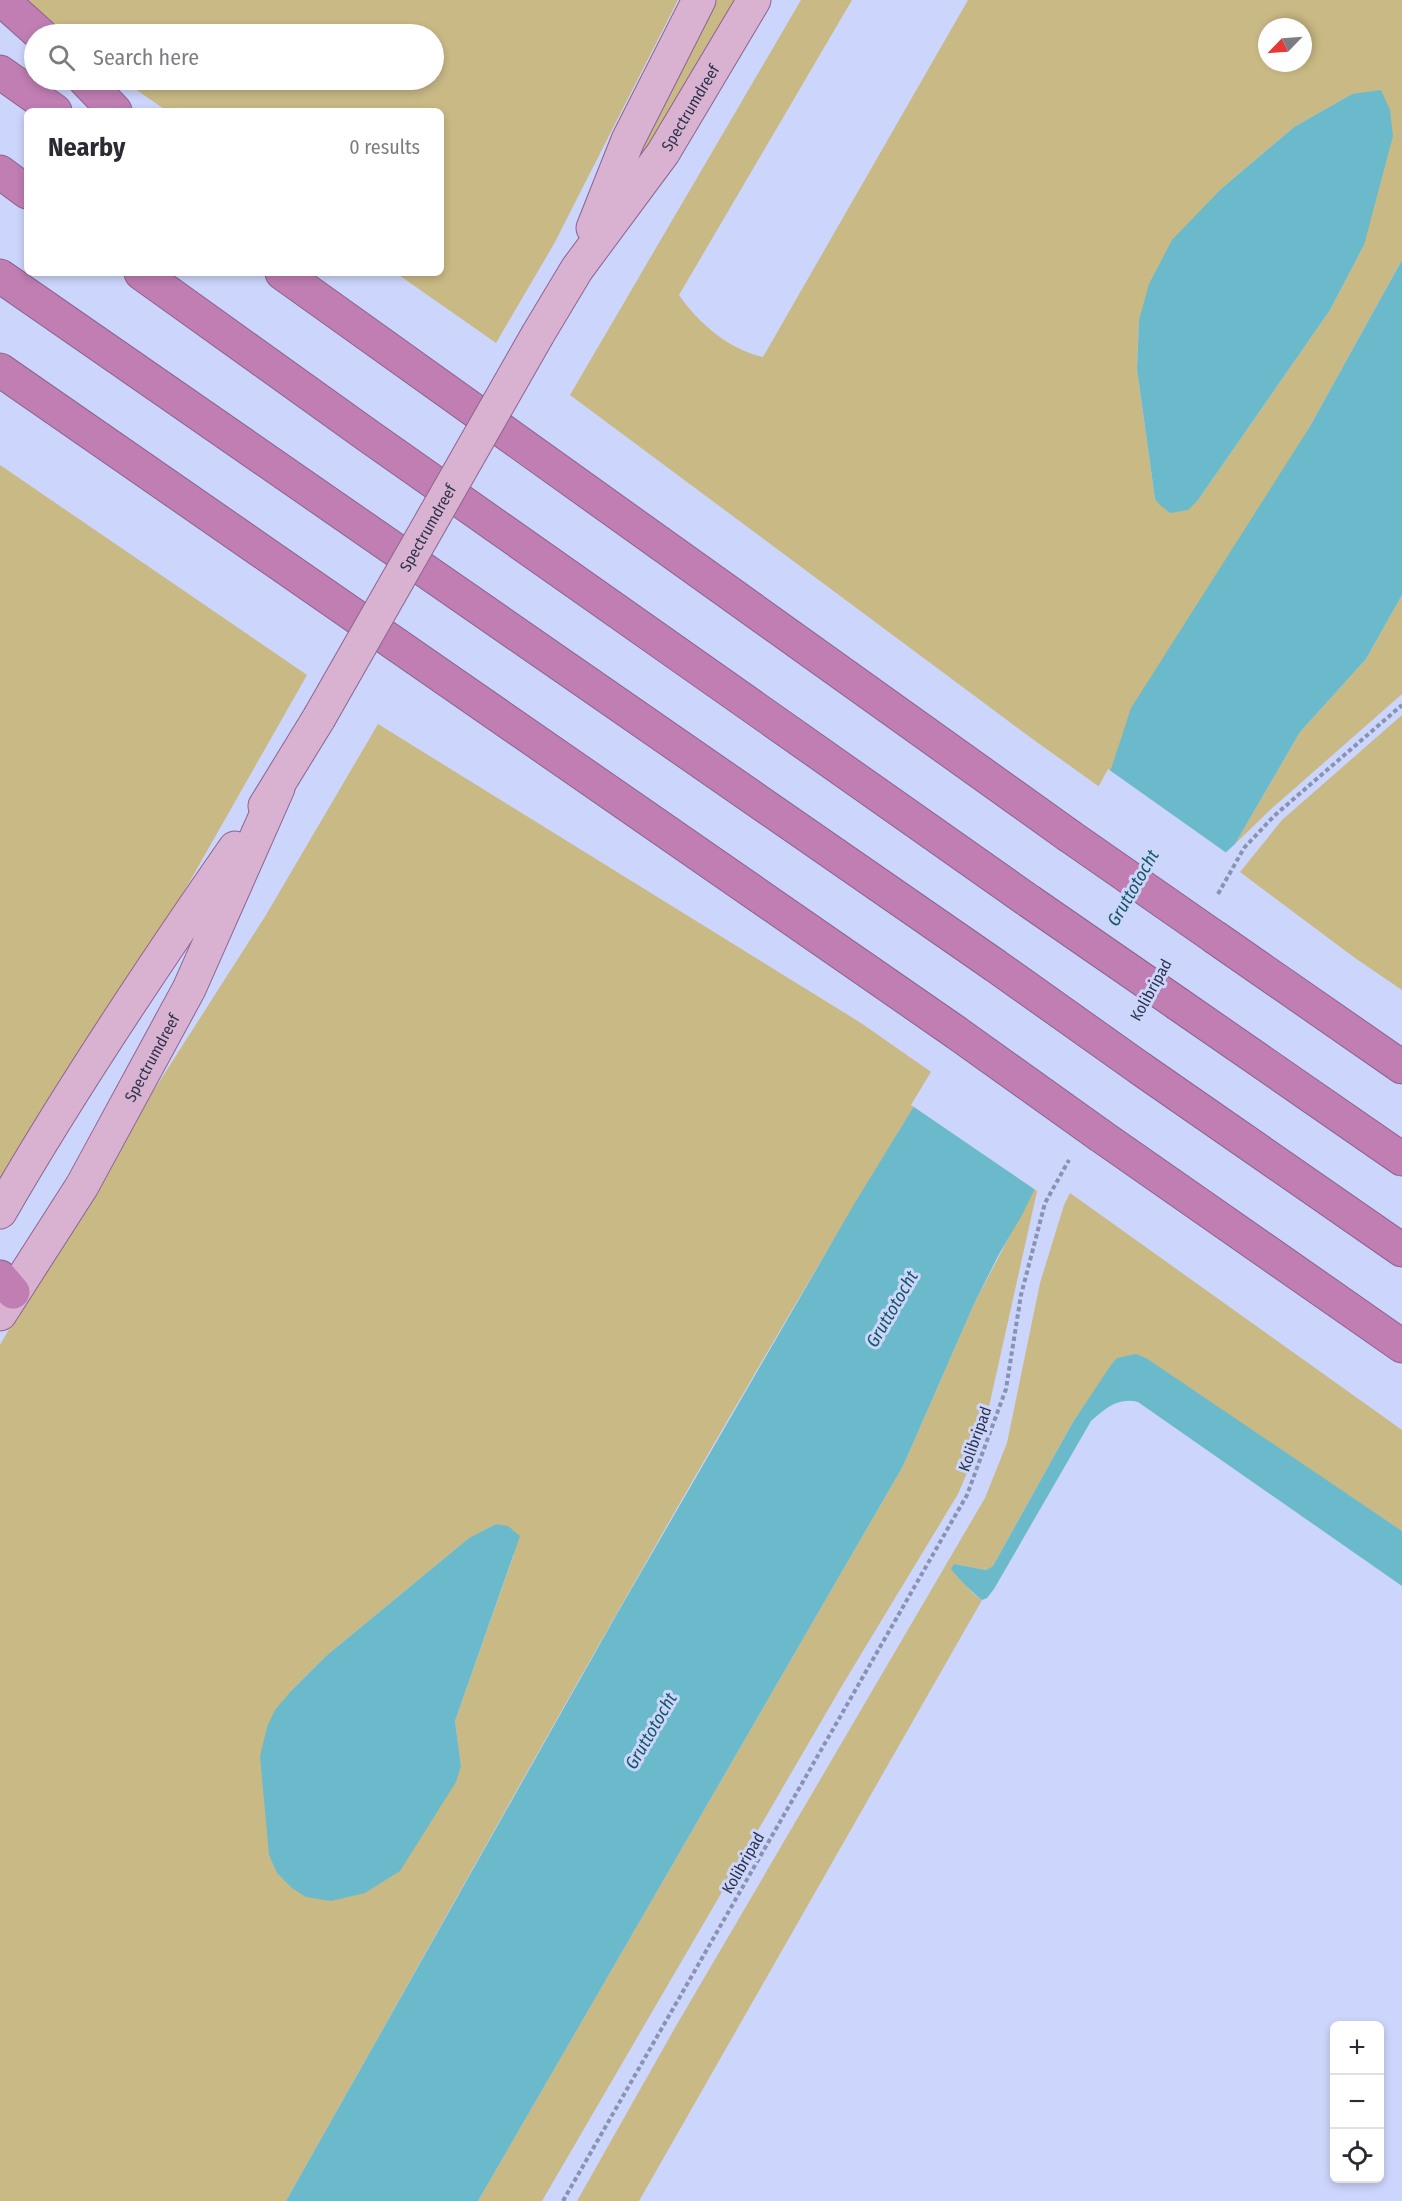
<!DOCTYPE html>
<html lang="en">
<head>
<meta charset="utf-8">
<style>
  body { margin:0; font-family:"Fira Sans Condensed",sans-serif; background:#f2f2f3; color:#2b2b33 }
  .controls { position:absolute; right:18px; bottom:18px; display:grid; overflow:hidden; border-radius:9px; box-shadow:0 3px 9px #0003 }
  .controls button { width:54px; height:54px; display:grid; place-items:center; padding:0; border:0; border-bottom:2px solid #e1e1e2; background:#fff; color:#2b2b33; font:30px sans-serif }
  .compass { position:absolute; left:1258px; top:18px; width:54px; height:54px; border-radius:50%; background:#fff; box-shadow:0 3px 9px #0003; rotate:245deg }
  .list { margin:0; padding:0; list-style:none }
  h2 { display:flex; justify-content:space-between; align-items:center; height:78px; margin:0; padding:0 24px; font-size:26px }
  h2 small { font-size:20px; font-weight:400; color:#7c7c81 }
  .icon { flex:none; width:33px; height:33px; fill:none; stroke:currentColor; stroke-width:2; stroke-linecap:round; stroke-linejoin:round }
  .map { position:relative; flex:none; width:1402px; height:2201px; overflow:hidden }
  .search { position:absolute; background:#fff; box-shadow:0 3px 9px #0003; left:24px; top:24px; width:420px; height:66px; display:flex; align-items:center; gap:15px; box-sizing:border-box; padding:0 21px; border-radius:33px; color:#7c7c81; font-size:22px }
  .panel { position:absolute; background:#fff; box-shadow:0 3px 9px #0003; left:24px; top:108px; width:420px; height:168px; border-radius:9px }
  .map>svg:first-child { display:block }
  .green { fill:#c9b985; fill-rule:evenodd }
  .water { fill:#6bbacb }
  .pier { fill:#ccd5fb }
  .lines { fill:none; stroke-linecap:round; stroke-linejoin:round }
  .major-casing { stroke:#8d638f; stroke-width:35 }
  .highway-casing { stroke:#8d638f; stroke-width:35 }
  .path { stroke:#8a92b2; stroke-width:4; stroke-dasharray:4.5 3; stroke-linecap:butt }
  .major { stroke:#d9b2d1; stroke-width:33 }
  .highway { stroke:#c07eb3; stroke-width:33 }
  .major-bridge-casing { stroke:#8d638f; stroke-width:35; stroke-linecap:butt }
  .highway-bridge-casing { stroke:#8d638f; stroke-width:35; stroke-linecap:butt }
  .major-bridge { stroke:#d9b2d1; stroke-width:33 }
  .highway-bridge { stroke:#c07eb3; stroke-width:33 }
  .labels { text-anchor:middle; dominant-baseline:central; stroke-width:6; stroke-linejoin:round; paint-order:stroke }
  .street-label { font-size:16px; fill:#2d324b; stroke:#ccd5fb }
  .water-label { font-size:18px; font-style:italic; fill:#145764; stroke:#ccd5fb }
</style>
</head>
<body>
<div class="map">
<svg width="1402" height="2201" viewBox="0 0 1402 2201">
  <rect width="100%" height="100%" fill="#ccd5fb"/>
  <path class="green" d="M9 0H678L555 242 496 343 396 273H441V111H167L122 80H434V34H58Z
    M703 0H740L627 184Z
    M801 0H852L679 295C698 323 730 350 763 357L968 0H1402V260L1309 428 1101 788 1038 743 570 395ZM1267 27H1303V63H1267ZM1352 94 1364 245 1330 310 1198 500 1155 499 1137 369 1139 320 1221 189 1294 127Z
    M0 465 307 675 136 976 0 1184Z
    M1402 595V694L1269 811 1235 844 1300 732 1366 659Z
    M1402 715V990L1355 958 1240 872 1282 820Z
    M378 724 861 1023 934 1074C707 1443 499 1824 286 2201H0V1345L72 1218 266 915ZM496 1524 514 1554 455 1721 461 1766 292 1690 326 1656 469 1538Z
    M1040 1178 982 1438 958 1494 843 1684 542 2201H478L903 1466 974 1304Z
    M1070 1193 1402 1430V1531L1292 1458 1117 1358 1073 1422 993 1566 986 1570 954 1564 956 1575C966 1583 971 1594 982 1600L639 2201H577L676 2026 985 1498 1007 1443 1040 1283 1064 1205Z"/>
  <path class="water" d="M1381 90 1390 110 1393 136 1364 245 1330 310 1198 500 1188 510 1170 513 1160 505 1155 499 1137 369 1139 320 1149 284 1172 240 1221 189 1294 127 1352 94Z
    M1402 260V595L1366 659 1300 732 1235 844 1211 866 1087 1083 1022 1215 998 1256 974 1304 903 1466 478 2201H286L618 1612 853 1206 974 1008 1101 788 1111 769 1131 708 1309 428Z
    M1136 1354 1146 1358 1402 1531V1586L1138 1402C1118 1397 1106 1408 1091 1421L994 1589 987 1598 982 1600C977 1597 955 1575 951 1569L954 1564 986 1570 993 1566 1073 1422 1111 1365 1117 1358Z
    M496 1524 508 1526 520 1536 455 1721 461 1766 456 1782 400 1871 365 1893 331 1901 306 1897 292 1888 277 1873 269 1855 260 1756 267 1727 275 1710 292 1690 326 1656 469 1538Z"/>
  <path class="pier" d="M1108 769 1228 854 1214 868 1089 1085 1060 1155 1042 1179 1037 1191 911 1105 1062 854Z"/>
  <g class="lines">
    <g class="major-casing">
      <g id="major">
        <path d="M593 228 628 140 699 0"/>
        <path id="s1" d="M538 334 577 269 663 153 754 0"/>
        <path d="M265 806 319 718"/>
        <path d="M0 1212C72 1087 153 966 235 848"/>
        <path id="s2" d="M0 1314 82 1186 189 989 278 788"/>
      </g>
    </g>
    <g class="highway-casing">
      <path id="highway" d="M2 0 40 34
        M0 72 55 111
        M85 80 115 111
        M0 172 27 192
        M141 273 367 435 1029 901
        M282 273 1068 835
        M0 276 993 964
        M0 370 954 1031
        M1216 938 1402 1067
        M1178 1004 1402 1159
        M1141 1069 1402 1250
        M1101 1136 1402 1346
        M0 1277 13 1292"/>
    </g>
    <path class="path" d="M1218 894 1244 848 1274 816 1402 705
      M563 2201 967 1495 1006 1389 1021 1295 1045 1203 1069 1160"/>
    <use href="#major" class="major"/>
    <use href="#highway" class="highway"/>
    <g class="major-bridge-casing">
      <g id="major-bridge">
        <path id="s3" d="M319 718 538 334"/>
      </g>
    </g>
    <g class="highway-bridge-casing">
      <path id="highway-bridge" d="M1068 835 1216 938
        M1029 901 1178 1004
        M993 964 1141 1069
        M954 1031 1101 1136"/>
    </g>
    <use href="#major-bridge" class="major-bridge"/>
    <use href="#highway-bridge" class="highway-bridge"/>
  </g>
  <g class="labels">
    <g class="street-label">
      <text stroke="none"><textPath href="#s1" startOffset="273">Spectrumdreef</textPath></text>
      <text stroke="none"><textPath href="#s3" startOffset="219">Spectrumdreef</textPath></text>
      <text transform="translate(1151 990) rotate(-61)">Kolibripad</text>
      <text stroke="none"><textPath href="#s2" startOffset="298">Spectrumdreef</textPath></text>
      <text transform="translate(975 1439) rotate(-70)">Kolibripad</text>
      <text transform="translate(743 1863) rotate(-60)">Kolibripad</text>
    </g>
    <g class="water-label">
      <text transform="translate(1133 888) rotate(-60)">Gruttotocht</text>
      <text transform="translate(892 1309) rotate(-60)">Gruttotocht</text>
      <text transform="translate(651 1731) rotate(-60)">Gruttotocht</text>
    </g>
  </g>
</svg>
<div class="controls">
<button>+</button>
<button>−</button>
<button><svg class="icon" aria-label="locate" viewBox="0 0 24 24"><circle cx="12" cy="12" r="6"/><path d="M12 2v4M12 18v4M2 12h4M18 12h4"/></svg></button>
</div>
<svg class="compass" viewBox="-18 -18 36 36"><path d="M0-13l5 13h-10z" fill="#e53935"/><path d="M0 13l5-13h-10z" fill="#7c7c81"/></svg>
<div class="search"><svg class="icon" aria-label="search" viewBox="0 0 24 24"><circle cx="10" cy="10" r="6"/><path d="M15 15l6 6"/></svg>Search here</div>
<section class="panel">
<h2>Nearby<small>0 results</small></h2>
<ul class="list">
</ul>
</section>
</div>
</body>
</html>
